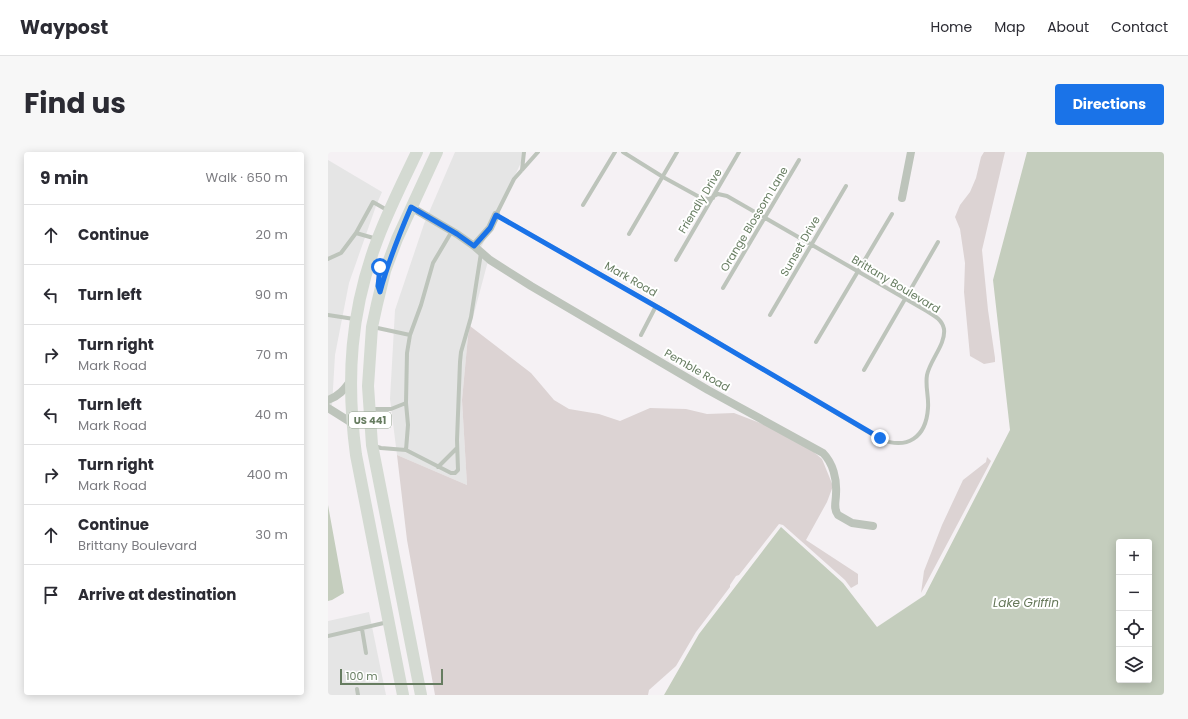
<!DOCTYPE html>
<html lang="en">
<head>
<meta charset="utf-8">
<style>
  body { margin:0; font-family:Poppins,sans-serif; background:#f7f7f7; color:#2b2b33 }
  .controls { position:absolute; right:12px; bottom:12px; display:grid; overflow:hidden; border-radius:4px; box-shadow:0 2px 10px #0003 }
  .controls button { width:36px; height:36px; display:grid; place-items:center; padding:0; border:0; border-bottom:1px solid #e1e1e2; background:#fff; color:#2b2b33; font:20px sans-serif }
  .scale { position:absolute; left:12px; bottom:10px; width:103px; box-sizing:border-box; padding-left:4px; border:2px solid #667c60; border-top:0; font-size:11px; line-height:14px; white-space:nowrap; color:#667c60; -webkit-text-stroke:3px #fff; paint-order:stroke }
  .stop { position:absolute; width:12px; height:12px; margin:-9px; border:3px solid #1a73e8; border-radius:50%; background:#fff }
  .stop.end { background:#1a73e8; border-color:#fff; box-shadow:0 1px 4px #0008 }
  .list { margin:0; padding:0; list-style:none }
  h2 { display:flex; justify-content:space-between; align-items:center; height:52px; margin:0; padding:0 16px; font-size:17px }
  h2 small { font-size:13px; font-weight:400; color:#7c7c81 }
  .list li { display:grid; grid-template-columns:26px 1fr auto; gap:12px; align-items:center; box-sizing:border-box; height:60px; padding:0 16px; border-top:1px solid #e1e1e2 }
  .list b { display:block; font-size:15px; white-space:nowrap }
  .list p { margin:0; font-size:13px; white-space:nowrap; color:#7c7c81 }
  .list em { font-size:13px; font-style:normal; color:#7c7c81 }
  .icon { flex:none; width:22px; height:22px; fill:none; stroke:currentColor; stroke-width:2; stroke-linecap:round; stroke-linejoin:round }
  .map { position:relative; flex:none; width:836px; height:543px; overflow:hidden; border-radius:4px }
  header { display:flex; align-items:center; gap:24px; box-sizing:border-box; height:56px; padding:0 20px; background:#fff; border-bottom:1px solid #e1e1e2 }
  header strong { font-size:19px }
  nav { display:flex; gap:22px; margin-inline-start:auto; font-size:14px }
  .intro { display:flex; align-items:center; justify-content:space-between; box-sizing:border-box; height:96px; padding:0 24px }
  h1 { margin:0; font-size:28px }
  .button { padding:10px 18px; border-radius:4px; background:#1a73e8; color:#fff; font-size:14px; font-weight:700 }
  main { display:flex; gap:24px; padding:0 24px }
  aside { flex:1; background:#fff; border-radius:4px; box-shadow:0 2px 10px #0003 }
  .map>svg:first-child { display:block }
  .built { fill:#e5e5e5 }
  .green { fill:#dcd3d3 }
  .water { fill:#c4cdbd; fill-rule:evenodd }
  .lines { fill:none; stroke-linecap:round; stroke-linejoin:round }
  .lane { stroke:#bdc4bb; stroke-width:4 }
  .street { stroke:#bdc4bb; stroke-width:8 }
  .primary { stroke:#d4dad2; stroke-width:12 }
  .route { stroke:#1a73e8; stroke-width:5 }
  .labels { text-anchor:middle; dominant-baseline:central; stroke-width:4; stroke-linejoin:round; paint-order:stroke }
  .shield { fill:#fff; stroke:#94a390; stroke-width:1 }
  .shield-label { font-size:10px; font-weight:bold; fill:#667c60 }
  .street-label { font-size:11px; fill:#667c60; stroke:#fff }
  .water-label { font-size:12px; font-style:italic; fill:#66785a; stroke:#fff }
</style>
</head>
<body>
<header>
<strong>Waypost</strong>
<nav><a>Home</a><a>Map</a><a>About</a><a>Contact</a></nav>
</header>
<div class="intro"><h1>Find us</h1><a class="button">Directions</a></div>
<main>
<aside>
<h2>9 min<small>Walk · 650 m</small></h2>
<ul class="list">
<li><svg class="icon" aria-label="ahead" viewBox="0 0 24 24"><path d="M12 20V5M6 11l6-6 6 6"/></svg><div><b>Continue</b></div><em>20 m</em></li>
<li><svg class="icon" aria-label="left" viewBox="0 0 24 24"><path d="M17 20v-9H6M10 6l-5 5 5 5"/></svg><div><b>Turn left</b></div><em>90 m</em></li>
<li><svg class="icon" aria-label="right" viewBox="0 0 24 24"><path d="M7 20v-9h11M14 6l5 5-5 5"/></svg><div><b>Turn right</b><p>Mark Road</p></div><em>70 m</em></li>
<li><svg class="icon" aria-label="left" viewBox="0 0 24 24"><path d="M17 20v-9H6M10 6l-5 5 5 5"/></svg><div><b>Turn left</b><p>Mark Road</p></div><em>40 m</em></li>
<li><svg class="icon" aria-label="right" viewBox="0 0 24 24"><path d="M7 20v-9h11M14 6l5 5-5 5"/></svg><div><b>Turn right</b><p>Mark Road</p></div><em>400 m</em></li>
<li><svg class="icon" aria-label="ahead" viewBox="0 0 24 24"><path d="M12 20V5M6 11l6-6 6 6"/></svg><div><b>Continue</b><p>Brittany Boulevard</p></div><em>30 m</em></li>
<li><svg class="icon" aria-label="arrive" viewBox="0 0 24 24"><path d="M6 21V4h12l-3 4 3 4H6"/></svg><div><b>Arrive at destination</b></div></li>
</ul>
</aside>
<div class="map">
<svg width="836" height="543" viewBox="0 0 836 543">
  <rect width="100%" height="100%" fill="#f5f1f4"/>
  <path class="built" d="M127 0H198L152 98 160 109 140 184 134 248 139 333 69 303 62 247 67 158 96 72Z
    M0 8 54 40 48 54 21 131 7 203 4 254 0 252Z
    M41 460 58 543H0V469Z"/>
  <path class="green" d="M656 0H677L654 98 660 158 667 206V210L656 212 642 204 636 140 637 111 632 77 627 65 632 53 642 40 648 26 653 5Z
    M142 174 203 221 226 248 241 257 271 262 292 269 322 256 358 257 379 262 406 261 468 285 494 307 505 334 499 350 478 388 530 422V432L523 436 517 428 455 373 451 372 411 423 408 424 402 433V435L368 480 348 514 321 538 320 543H107L79 388 69 303 139 333 134 248 140 184Z
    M659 305 663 309 593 441 596 419 614 373 635 328 658 310Z"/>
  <path class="water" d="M699 0H836V543H336L371 482 453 375 515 431 549 475 597 443 682 278 665 128ZM791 390H821V528H791Z
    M0 353 16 441 4 448 0 449Z"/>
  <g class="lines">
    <path class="lane" d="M210 0 186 27 168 63 337 159 552 287C579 298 598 286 600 256 601 245 597 234 599 223 602 208 618 192 616 177 614 167 605 163 597 158L399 44 390 42 386 44
      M295 0 335 25 375 47 385 46
      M194 18 196 0
      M255 53 287 0
      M301 82 349 0
      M49 87 28 81 45 50 59 58
      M0 107 13 101 28 81
      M348 108 411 0
      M395 136 471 8
      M0 163 26 167
      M442 163 518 34
      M45 175 82 183
      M313 183 328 154
      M488 190 564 62
      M536 218 610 90
      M43 257H63L78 251
      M46 294 53 296 78 298 80 273 78 251 79 201 82 183 93 153 105 111 124 79
      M78 298 123 321H127L130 318 129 288 132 210 133 200 143 165 153 101
      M110 315 129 296
      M34 477 38 501
      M0 484 60 470
      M29 537 30 543"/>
    <path class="street" d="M574 46 583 0
      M83 55 129 82 146 94 162 76 168 63
      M146 94 162 108 203 134 380 238 495 301C505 311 509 327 508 342 508 350 505 356 510 363L524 371 545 374
      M0 248C11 244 16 238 23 228
      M0 256 24 271"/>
    <path class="primary" d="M75 543 28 303C18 227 22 159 50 86 61 57 75 29 89 0
      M93 543 44 293 40 234 44 175 49 152 57 119 69 87 109 0"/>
  </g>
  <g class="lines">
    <path class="route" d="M52 115 50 134 52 140C60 110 71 83 83 55L129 82 146 94 162 76 168 63 336 159 552 286"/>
  </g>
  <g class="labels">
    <rect class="shield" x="21" y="260" width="42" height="16" rx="3"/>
    <g class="shield-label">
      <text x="42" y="268">US 441</text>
    </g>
    <g class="street-label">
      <text transform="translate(372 49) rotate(-59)">Friendly Drive</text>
      <text transform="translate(426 67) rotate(-59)">Orange Blossom Lane</text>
      <text transform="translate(472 94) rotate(-60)">Sunset Drive</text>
      <text transform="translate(303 127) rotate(30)">Mark Road</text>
      <text transform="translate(568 132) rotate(31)">Brittany Boulevard</text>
      <text transform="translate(369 218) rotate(30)">Pemble Road</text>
    </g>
    <g class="water-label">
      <text x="698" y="450">Lake Griffin</text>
    </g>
  </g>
</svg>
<div class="controls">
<button>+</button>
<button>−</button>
<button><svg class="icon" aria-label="locate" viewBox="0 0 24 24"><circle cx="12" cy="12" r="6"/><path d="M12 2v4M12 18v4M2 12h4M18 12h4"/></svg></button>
<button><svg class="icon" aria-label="layers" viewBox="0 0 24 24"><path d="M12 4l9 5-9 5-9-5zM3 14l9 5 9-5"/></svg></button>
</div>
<div class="scale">100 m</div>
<div class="stop" style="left:52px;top:115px"></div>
<div class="stop end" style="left:552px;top:286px"></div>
</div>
</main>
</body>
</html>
